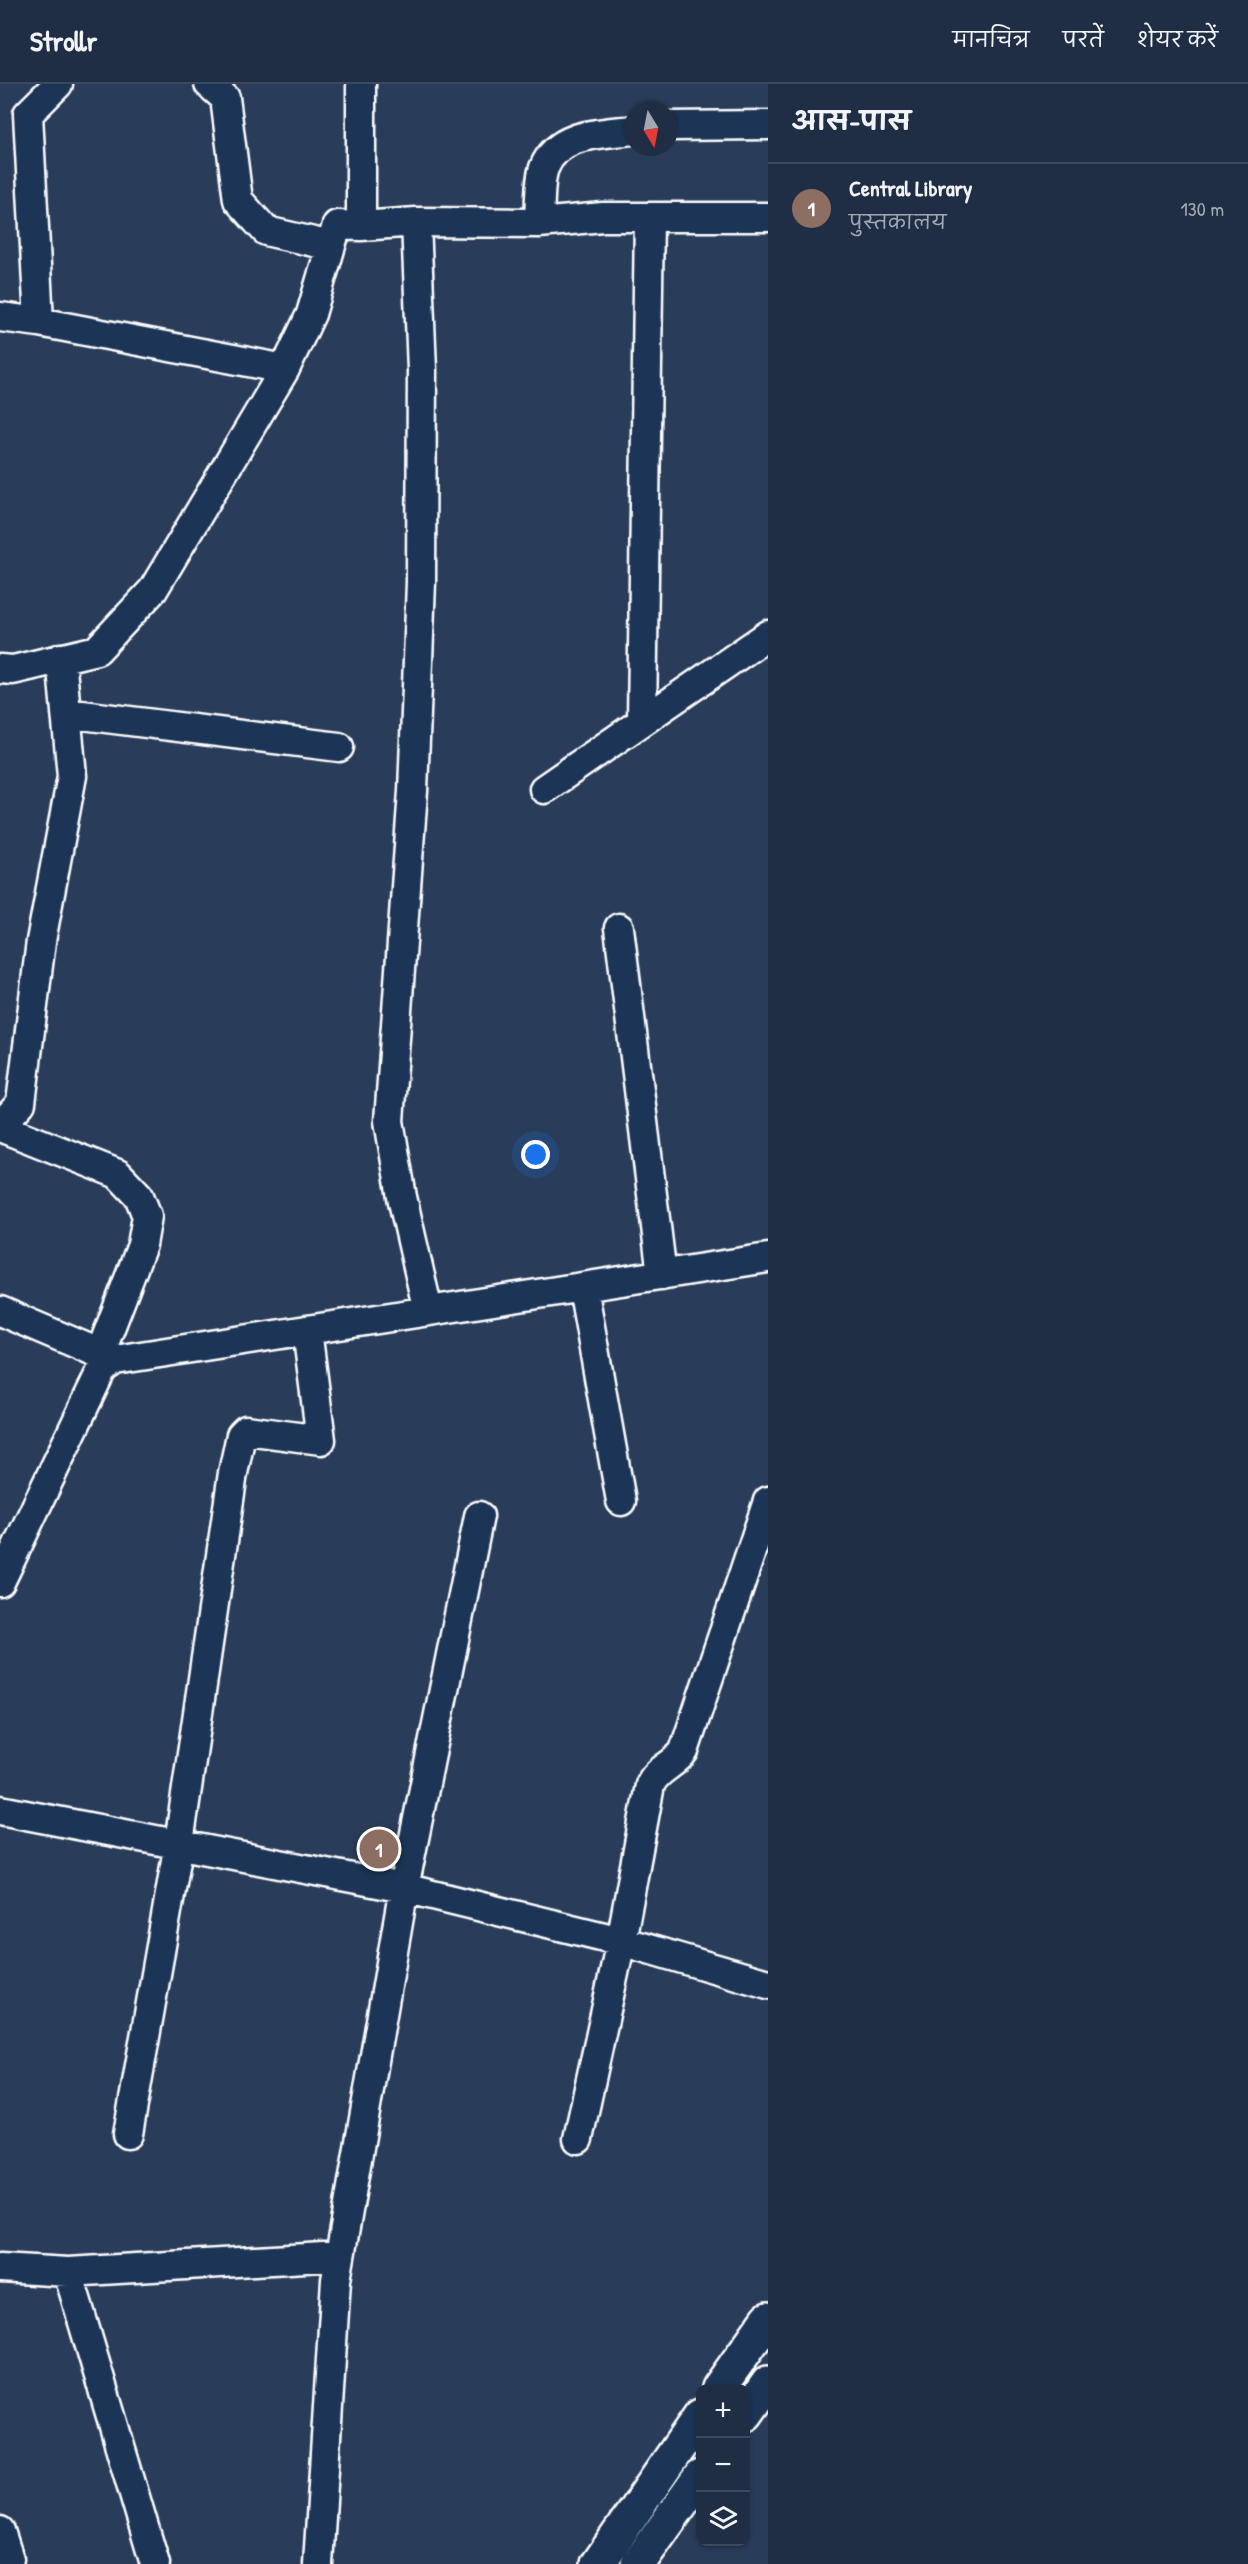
<!DOCTYPE html>
<html lang="hi">
<head>
<meta charset="utf-8">
<style>
  body { margin:0; font-family:"Patrick Hand","Playpen Sans Deva",sans-serif; background:#27364b; color:#f1f3f6 }
  .controls { position:absolute; right:18px; bottom:18px; display:grid; overflow:hidden; border-radius:12px; box-shadow:0 2px 4px #0004 }
  .controls button { width:54px; height:54px; display:grid; place-items:center; padding:0; border:0; border-bottom:2px solid #3c4a5d; background:#1f2e44; color:#f1f3f6; font:30px sans-serif }
  .compass { position:absolute; left:624px; top:18px; width:54px; height:54px; border-radius:50%; background:#1f2e44; box-shadow:0 2px 4px #0004; rotate:170deg }
  .you { position:absolute; left:536px; top:1071px; width:21px; height:21px; margin:-15px; border:4px solid #fff; border-radius:50%; background:#1a73e8; box-shadow:0 0 0 9px #1a73e833 }
  .badge { display:grid; place-items:center; width:39px; height:39px; border-radius:50%; background:#d6ab8b; color:#fff; font-size:20px; font-weight:700 }
  .pin { position:absolute; translate:-50% -50%; border:3px solid #fff; box-shadow:0 2px 6px #0006 }
  .list { margin:0; padding:0; list-style:none }
  h2 { display:flex; justify-content:space-between; align-items:center; height:78px; margin:0; padding:0 24px; font-size:26px }
  h2 small { font-size:20px; font-weight:400; color:#a1a8b2 }
  .list li { display:grid; grid-template-columns:39px 1fr auto; gap:18px; align-items:center; box-sizing:border-box; height:90px; padding:0 24px; border-top:2px solid #3c4a5d }
  .list b { display:block; font-size:22px; white-space:nowrap }
  .list p { margin:0; font-size:20px; white-space:nowrap; color:#a1a8b2 }
  .list em { font-size:20px; font-style:normal; color:#a1a8b2 }
  .icon { flex:none; width:33px; height:33px; fill:none; stroke:currentColor; stroke-width:2; stroke-linecap:round; stroke-linejoin:round }
  .map { position:relative; flex:none; width:768px; height:2480px; overflow:hidden }
  header { display:flex; align-items:center; gap:36px; box-sizing:border-box; height:84px; padding:0 30px; background:#1f2e44; border-bottom:2px solid #3c4a5d }
  header strong { font-size:28px }
  nav { display:flex; gap:33px; margin-inline-start:auto; font-size:21px }
  main { display:flex }
  aside { flex:1; background:#1f2e44 }
  .map>svg:first-child { display:block }
  .lines { fill:none; stroke-linecap:round; stroke-linejoin:round }
  .street-casing { stroke:#fff; stroke-width:33 }
  .secondary-casing { stroke:#fff; stroke-width:38 }
  .street { stroke:#1d3557; stroke-width:28 }
  .secondary { stroke:#1d3557; stroke-width:33 }
</style>
</head>
<body>
<header>
<strong>Strollr</strong>
<nav><a>मानचित्र</a><a>परतें</a><a>शेयर करें</a></nav>
</header>
<main>
<div class="map">
<svg width="768" height="2480" viewBox="0 0 768 2480">
  <rect width="100%" height="100%" fill="#293d5a"/>
  <filter id="ink" filterUnits="userSpaceOnUse"><feTurbulence type="fractalNoise" baseFrequency=".0167" numOctaves="2"/><feDisplacementMap in="SourceGraphic" scale="12" xChannelSelector="R" yChannelSelector="G"/><feConvolveMatrix kernelMatrix="1 2 1 2 8 2 1 2 1" color-interpolation-filters="sRGB"/></filter>
  <g filter="url(#ink)">
    <g class="lines">
      <g class="street-casing">
        <path id="street" d="M209 0 225 14 238 116 266 147 331 162
          M361 0V142
          M669 42 768 41
          M416 138 422 286 421 498 413 707 389 1037 402 1113 428 1227
          M539 139C540 124 539 97 544 84 558 48 602 50 633 46
          M0 233 39 238 285 285
          M39 238 28 30 58 0
          M0 585 13 586 97 566 153 506 285 285 311 230 337 141 361 142 416 138 539 139 603 133H768
          M66 629 339 663
          M642 637 649 133
          M544 705 768 551
          M619 844 662 1191
          M0 1042 21 1019 41 857 72 692 61 574
          M0 1043 118 1090 139 1112 147 1132 142 1161 100 1270
          M583 1203 621 1417
          M0 1227 115 1276
          M0 1498 102 1285 115 1276 768 1174
          M0 1726 404 1804 621 1857 768 1900
          M128 2050 179 1759 233 1389 241 1351 246 1346 321 1356 307 1246
          M578 2055 621 1857 650 1701C656 1685 675 1681 684 1667L768 1417
          M0 2184 68 2188 340 2172
          M68 2188 155 2480
          M0 2447 9 2475
          M318 2480 336 2196 404 1804 479 1432"/>
      </g>
      <g class="secondary-casing">
        <path id="secondary" d="M719 2304 768 2235
          M746 2330 768 2299
          M598 2480 700 2332
          M638 2480 700 2393"/>
      </g>
      <use href="#street" class="street"/>
      <use href="#secondary" class="secondary"/>
    </g>
  </g>
</svg>
<div class="controls">
<button>+</button>
<button>−</button>
<button><svg class="icon" aria-label="layers" viewBox="0 0 24 24"><path d="M12 4l9 5-9 5-9-5zM3 14l9 5 9-5"/></svg></button>
</div>
<svg class="compass" viewBox="-18 -18 36 36"><path d="M0-13l5 13h-10z" fill="#e53935"/><path d="M0 13l5-13h-10z" fill="#a1a8b2"/></svg>
<div class="you"></div>
<div class="pin badge" style="left:379px;top:1765px;background:#8d6e63">1</div>
</div>
<aside>
<h2>आस-पास<small></small></h2>
<ul class="list">
<li><span class="badge" style="background:#8d6e63">1</span><div><b>Central Library</b><p>पुस्तकालय</p></div><em>130 m</em></li>
</ul>
</aside>
</main>
</body>
</html>
